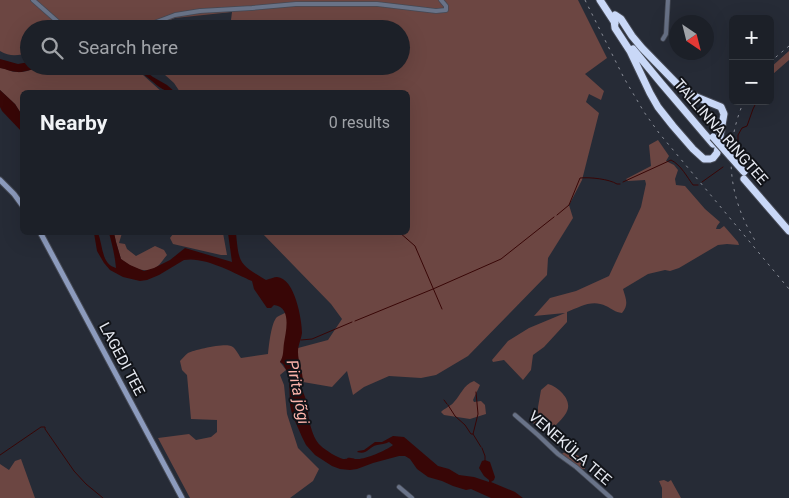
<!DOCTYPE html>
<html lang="en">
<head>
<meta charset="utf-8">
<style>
  body { margin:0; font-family:Roboto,sans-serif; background:#292d34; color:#f1f3f6 }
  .controls { position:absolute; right:15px; top:15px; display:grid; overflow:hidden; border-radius:8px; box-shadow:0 5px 20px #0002 }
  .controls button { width:45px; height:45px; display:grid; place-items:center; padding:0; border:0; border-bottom:1px solid #3a3e45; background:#1c2028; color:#f1f3f6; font:25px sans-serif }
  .compass { position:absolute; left:669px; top:15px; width:45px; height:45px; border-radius:50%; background:#1c2028; box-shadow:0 5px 20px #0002; rotate:145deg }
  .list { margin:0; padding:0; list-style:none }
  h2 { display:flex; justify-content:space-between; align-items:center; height:65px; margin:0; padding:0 20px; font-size:21px }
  h2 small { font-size:16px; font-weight:400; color:#a0a3a8 }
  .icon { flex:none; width:28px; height:28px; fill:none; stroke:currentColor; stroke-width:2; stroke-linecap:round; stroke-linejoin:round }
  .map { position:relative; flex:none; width:789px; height:498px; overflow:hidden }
  .search { position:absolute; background:#1c2028; box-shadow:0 5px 20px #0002; left:20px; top:20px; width:390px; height:55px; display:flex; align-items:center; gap:12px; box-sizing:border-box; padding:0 18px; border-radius:28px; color:#a0a3a8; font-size:19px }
  .panel { position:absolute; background:#1c2028; box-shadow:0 5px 20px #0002; left:20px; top:90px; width:390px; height:145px; border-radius:8px }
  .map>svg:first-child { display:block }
  .green { fill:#6c4642 }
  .water { fill:#380606 }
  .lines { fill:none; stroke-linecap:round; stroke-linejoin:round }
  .stream { stroke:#380606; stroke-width:1 }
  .street-casing { stroke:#454954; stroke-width:5.5 }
  .secondary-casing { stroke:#454954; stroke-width:7 }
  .highway-casing { stroke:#454954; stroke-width:9 }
  .street { stroke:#697388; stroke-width:4 }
  .secondary { stroke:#8c9bbd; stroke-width:5 }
  .highway { stroke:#c9d8f7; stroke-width:7 }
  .rail { stroke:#8c909a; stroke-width:1; stroke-dasharray:2.5 5; stroke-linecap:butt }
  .highway-bridge-casing { stroke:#454954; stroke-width:9; stroke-linecap:butt }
  .highway-bridge { stroke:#c9d8f7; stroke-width:7 }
  .labels { text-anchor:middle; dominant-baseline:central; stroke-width:4; stroke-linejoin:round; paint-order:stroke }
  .street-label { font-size:15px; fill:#e5e8f0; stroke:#111318 }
  .water-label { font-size:16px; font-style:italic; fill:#fbb3aa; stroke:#111318 }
</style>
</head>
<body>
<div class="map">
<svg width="789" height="498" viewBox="0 0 789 498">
  <rect width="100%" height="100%" fill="#262b36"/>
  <path class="green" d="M0 0H578L607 58 585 74 604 91 601 100 589 94 586 102 599 113 582 180 569 205 573 218 548 258 547 275 468 356 436 375 421 378 389 376 364 387 353 395 347 371 332 387 303 382 298 360V348L328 340 342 319 331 304 262 233 408 232V92H180L174 83 155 66H401V29H227L230 28 232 12 175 18 148 29H29V52C19 56 10 57 0 51Z
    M789 51V60L773 74 770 72V68Z
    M41 66 50 67 62 72 69 73 98 75 134 71 143 75 162 92H22V115L15 104 0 90V68C6 68 11 72 16 72 25 73 33 69 41 66Z
    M658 140 669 156 666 161 674 165 678 170 675 179 676 185 685 186 705 209 720 222 717 226 716 229H720L724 226 738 242 739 245 727 244 718 245 679 268 670 271 665 270 648 274 623 289C626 299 629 305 622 313 615 312 612 309 606 306 592 299 580 307 567 312V322L544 347 533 355 531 370 523 380 504 360 493 362 492 360 508 341 529 328 565 313 534 316 550 298 576 291 609 276 641 207 646 184 645 180 628 181 626 179 651 166 649 145Z
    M114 233H122L119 243 125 244 127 249 136 256 155 246 164 250 167 255C164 258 162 262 159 265 148 276 132 268 121 259L116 242Z
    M203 233H223L227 255H221L173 244 170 238 173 234H192Z
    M285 313 296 320 293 351 281 360 280 362 286 370 280 375 284 385 287 414 298 448 319 469 313 481 290 498H190L158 438 189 434 196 440 211 437 217 432V420L191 419 187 375 182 370 180 361C183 358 185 355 188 353 194 350 224 343 231 346 235 347 238 354 241 358L268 354C269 345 271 323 277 317 280 315 283 314 285 313Z
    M474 381 480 385 473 400 474 402 481 401 485 405 486 414 470 419 444 415 441 412C445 408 451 406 454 402 461 395 463 385 474 381Z
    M548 384C556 386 570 397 568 408 567 414 560 421 556 425L539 427 533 423 538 416V407L541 390Z
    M568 451 576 453V455L579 456 583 460 585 469H580L570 459H568L561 455 563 453Z
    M21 459 35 498H0V464L9 470 15 461Z
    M664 480 668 482 671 480 681 498H662V488L659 481Z"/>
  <path class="water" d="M0 59 18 64 29 62V66H138L153 77 167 85 175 92C158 93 150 74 135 71 124 70 109 74 97 74 86 75 72 76 62 72 58 70 53 68 48 67 38 65 29 72 18 72 12 72 6 69 0 68Z
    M0 90 15 104 22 115V132L2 111 0 107Z
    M94 233H98C103 245 101 264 116 268 115 256 112 244 109 233H114L116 242 121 259 130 265 144 271 154 268 170 260 185 248 232 262 228 233H236C239 264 239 264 266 280 270 279 274 277 277 277 295 278 302 320 302 333 301 340 298 345 298 352 298 362 303 372 303 382 303 387 301 384 302 389 303 393 305 396 306 400 308 413 310 436 321 446 325 450 338 458 343 459 350 459 345 457 351 458 358 459 351 459 358 459 366 459 387 450 393 445L389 442C385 444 381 444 377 445 368 447 368 455 357 452L358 451 364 450 375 442H382L393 436 404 437 438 466 449 469 459 475 474 477 489 482V480L484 476 479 468 482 461 485 460 490 462 495 477 494 480 491 482 515 492 523 498H491L471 489 466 490 453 486 442 481 428 477 417 469 410 459 405 456H399L373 463 357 469 350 470 340 469 332 466 315 455 306 445 302 437 292 414 290 405 289 375 283 364 280 362C284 356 283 349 284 343 286 331 292 307 274 305L271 308H267L254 289 252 281C234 273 204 256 184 260L159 275 147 280 140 281 123 277 110 270 104 263 97 251Z"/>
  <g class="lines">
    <path class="stream" d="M734 149H736L738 146V135L742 128 747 126 753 109 757 101
      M623 182 671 160C681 165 687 177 693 185H698
      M702 182 723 167
      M557 215 569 205 580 178C590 177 609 179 617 184H620
      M399 232 415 246 442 309
      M355 321 433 289 501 259 554 217
      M301 340 312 339 352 322
      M476 392 478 414 473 434 481 447
      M444 400 447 404
      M448 405 455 416 465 425 471 434H473
      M482 448 485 456V460
      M0 455 41 427H45V429L74 471 86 484 103 498"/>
    <g class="street-casing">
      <path id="street" d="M33 0 66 29
        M138 29 175 15 200 11 252 8 296 4H377L436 11 446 10V6L441 0
        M663 39 666 34 668 0
        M515 415 538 435 558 454 576 467 611 498
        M399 487 412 498
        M369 497V498"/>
    </g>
    <g class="secondary-casing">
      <path id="secondary" d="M0 180 14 194 22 205
        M40 232 182 498"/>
    </g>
    <g class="highway-casing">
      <path id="highway" d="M600 0 615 23
        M614 20 615 28 630 51 650 93 658 107 673 126 693 149 704 159H710L713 158 717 153 724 114 721 107 694 96 680 87 642 48 632 36 621 19 615 15
        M633 49 661 83 713 144
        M744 179 789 231"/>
    </g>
    <use href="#street" class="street"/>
    <use href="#secondary" class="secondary"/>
    <use href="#highway" class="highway"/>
    <path class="rail" d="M585 0 624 78 644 112 659 133 789 289
      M770 62 789 46
      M744 101C723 149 728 198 756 242"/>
    <g class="highway-bridge-casing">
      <path id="highway-bridge" d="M713 137 744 172"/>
    </g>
    <use href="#highway-bridge" class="highway-bridge"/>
  </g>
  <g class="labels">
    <g class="street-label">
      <text transform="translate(721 132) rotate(49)">TALLINNA RINGTEE</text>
      <text transform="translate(122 359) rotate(62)">LAGEDI TEE</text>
      <text transform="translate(570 448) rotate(41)">VENEKÜLA TEE</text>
    </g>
    <g class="water-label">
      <text transform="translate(298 392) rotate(79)">Pirita jõgi</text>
    </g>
  </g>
</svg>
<div class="controls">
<button>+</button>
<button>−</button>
</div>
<svg class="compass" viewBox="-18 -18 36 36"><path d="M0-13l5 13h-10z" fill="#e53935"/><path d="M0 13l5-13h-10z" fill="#a0a3a8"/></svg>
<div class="search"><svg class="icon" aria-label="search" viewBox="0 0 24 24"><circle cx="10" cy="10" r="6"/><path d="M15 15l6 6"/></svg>Search here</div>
<section class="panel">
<h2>Nearby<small>0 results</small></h2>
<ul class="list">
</ul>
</section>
</div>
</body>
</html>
